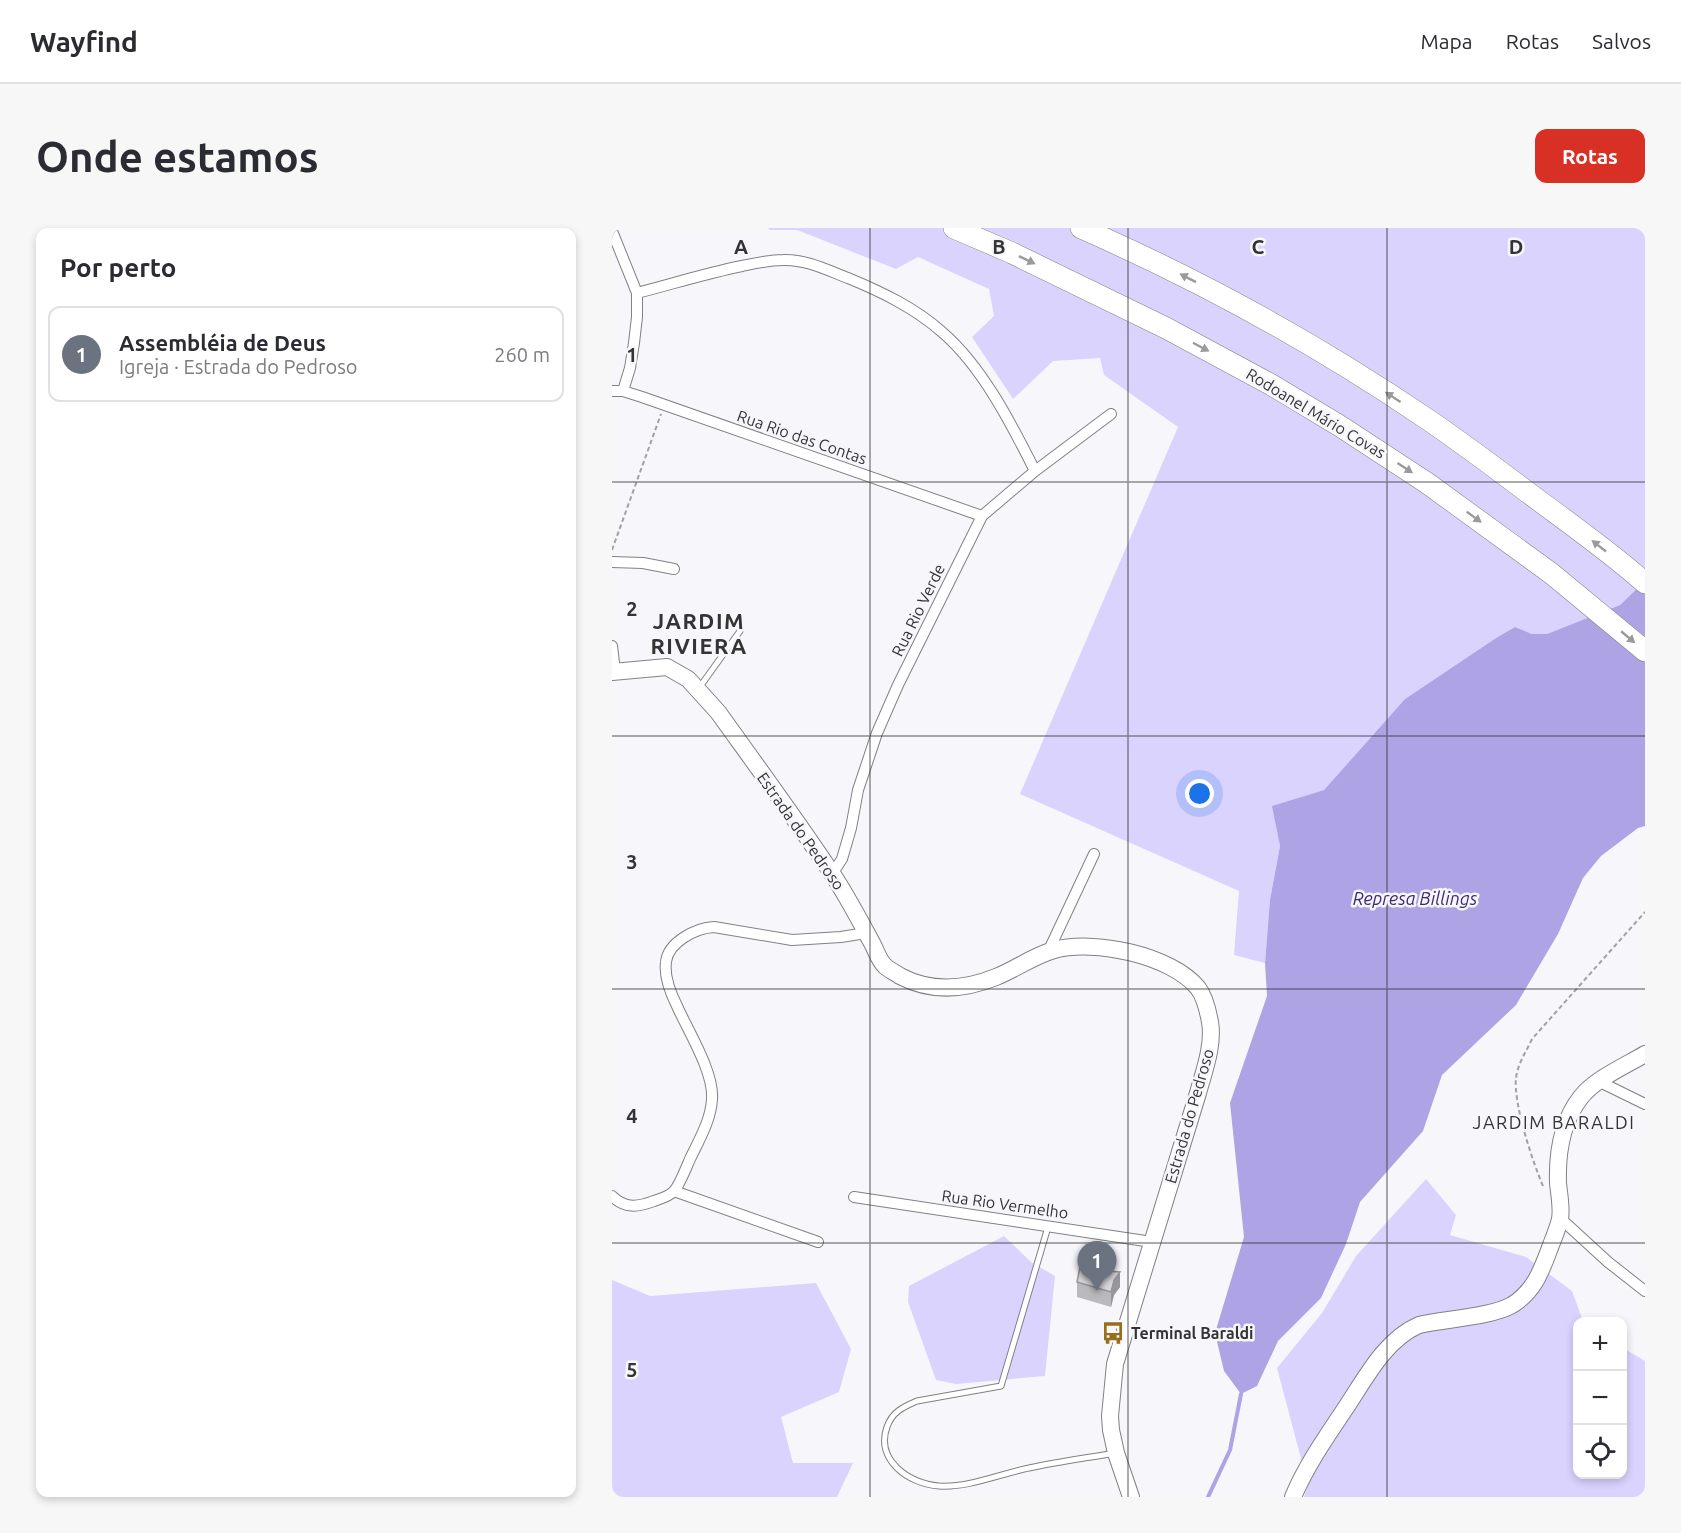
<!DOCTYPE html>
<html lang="pt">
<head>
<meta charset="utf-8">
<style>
  body { margin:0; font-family:Ubuntu,sans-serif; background:#f7f7f7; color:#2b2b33 }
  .controls { position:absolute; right:18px; bottom:18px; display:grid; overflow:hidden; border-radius:12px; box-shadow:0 3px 9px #0003 }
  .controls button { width:54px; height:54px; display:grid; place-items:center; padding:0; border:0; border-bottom:2px solid #e1e1e2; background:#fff; color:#2b2b33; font:30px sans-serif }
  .you { position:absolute; left:588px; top:566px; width:21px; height:21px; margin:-15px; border:4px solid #fff; border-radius:50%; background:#1a73e8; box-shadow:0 0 0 9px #1a73e833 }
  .badge { display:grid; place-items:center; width:39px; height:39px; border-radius:50%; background:#d93025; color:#fff; font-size:20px; font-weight:700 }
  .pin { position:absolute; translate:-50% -50px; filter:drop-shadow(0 2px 3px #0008) }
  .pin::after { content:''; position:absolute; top:32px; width:21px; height:18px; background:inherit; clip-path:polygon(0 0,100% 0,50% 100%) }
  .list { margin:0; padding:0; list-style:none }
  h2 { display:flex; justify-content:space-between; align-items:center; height:78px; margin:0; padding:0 24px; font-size:26px }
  h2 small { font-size:20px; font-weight:400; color:#7c7c81 }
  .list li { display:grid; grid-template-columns:39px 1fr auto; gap:18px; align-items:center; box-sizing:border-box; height:96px; margin:0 12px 12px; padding:0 12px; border:2px solid #e1e1e2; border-radius:12px }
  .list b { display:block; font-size:22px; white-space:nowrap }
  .list p { margin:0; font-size:20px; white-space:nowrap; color:#7c7c81 }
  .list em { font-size:20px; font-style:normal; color:#7c7c81 }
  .icon { flex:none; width:33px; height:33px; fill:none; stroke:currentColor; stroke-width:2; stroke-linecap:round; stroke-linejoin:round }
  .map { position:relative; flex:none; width:1033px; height:1269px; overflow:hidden; border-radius:12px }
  header { display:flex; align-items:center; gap:36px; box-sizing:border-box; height:84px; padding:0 30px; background:#fff; border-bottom:2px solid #e1e1e2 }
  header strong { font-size:28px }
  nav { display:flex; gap:33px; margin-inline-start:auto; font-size:21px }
  .intro { display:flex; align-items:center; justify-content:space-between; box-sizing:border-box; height:144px; padding:0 36px }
  h1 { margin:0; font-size:42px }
  .button { padding:15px 27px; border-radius:12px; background:#d93025; color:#fff; font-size:21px; font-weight:700 }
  main { display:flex; gap:36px; padding:0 36px }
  aside { flex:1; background:#fff; border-radius:12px; box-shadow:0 3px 9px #0003 }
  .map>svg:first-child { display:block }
  .green { fill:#dad3fe }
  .water { fill:#aea3e4 }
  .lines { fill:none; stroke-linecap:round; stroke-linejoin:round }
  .stream { stroke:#aea3e4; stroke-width:4 }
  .service-casing { stroke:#818184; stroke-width:7 }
  .minor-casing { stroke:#818184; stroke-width:12 }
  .secondary-casing { stroke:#818184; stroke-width:18 }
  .motorway-casing { stroke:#818184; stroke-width:22 }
  .path { stroke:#a1a1a3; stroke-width:2; stroke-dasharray:4.5 3; stroke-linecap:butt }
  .service { stroke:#fff; stroke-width:5 }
  .minor { stroke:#fff; stroke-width:10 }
  .secondary { stroke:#fff; stroke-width:16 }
  .motorway { stroke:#fff; stroke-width:21 }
  .wall { fill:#bababd }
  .shaded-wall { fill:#97979a }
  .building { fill:#d8d8dc; stroke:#97979a; stroke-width:1.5 }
  .oneway { fill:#9a9a9a }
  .grid { fill:none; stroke:#343435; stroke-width:1.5; stroke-opacity:0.55 }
  .labels { text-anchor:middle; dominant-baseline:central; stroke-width:5; stroke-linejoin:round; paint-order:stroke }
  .street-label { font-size:16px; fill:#343435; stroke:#f7f7fb }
  .poi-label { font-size:16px; font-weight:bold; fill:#343435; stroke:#f7f7fb; text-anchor:start }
  .water-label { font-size:18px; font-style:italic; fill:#3e2974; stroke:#f7f7fb }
  .neighbourhood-label { font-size:18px; letter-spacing:1.5px; fill:#343435; stroke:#f7f7fb }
  .district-label { font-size:22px; font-weight:bold; letter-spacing:1.5px; fill:#343435; stroke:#f7f7fb }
  .grid-label { font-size:20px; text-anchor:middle; font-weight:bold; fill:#343435; stroke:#f7f7fb; stroke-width:5; stroke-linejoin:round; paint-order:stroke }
</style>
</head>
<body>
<header>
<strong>Wayfind</strong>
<nav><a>Mapa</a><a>Rotas</a><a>Salvos</a></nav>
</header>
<div class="intro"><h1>Onde estamos</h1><a class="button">Rotas</a></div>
<main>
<aside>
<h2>Por perto<small></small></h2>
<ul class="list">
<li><span class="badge" style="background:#6b7280">1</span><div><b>Assembléia de Deus</b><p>Igreja · Estrada do Pedroso</p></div><em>260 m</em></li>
</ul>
</aside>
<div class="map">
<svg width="1033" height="1269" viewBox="0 0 1033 1269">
  <rect width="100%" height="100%" fill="#f7f7fb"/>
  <path class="green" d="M156 0H1033V353L1008 377 935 406H920L903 399 884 410 793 471 712 562 661 578 668 618 658 672 653 735 622 727 627 663 408 566 566 199 492 147 488 130 441 133 401 171 360 109 382 88 377 61 306 29 284 41 185 2H158Z
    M814 951 844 987 838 1007 914 1029 960 1063 971 1093 966 1094V1246H1011V1120L1033 1133V1269H692L696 1257 665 1140 710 1085 744 1028Z
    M392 1008 419 1034 443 1048 433 1148 344 1156 324 1152 296 1074 297 1058Z
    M0 1052 38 1068 204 1055 239 1121 227 1164 169 1189 181 1235H241L225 1269H0Z"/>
  <path class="water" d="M1033 353V598L1026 600 989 628 971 650 946 706 904 777 830 847 811 903 748 974 734 1016 709 1070 666 1113 645 1158 629 1166 612 1143 603 1105 632 1009 618 875 655 768 653 735 658 672 668 618 660 578 712 562 793 471 884 410 903 399 920 406H935L1008 377Z"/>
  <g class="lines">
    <path class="stream" d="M596 1269 618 1222 629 1166"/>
    <g class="service-casing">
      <path id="service" d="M87 460 128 403
        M436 999 389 1158 305 1173C291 1179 280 1184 275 1199 263 1232 297 1256 327 1258 356 1260 388 1246 417 1240 445 1234 474 1230 503 1225"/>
    </g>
    <g class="minor-casing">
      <path id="minor" d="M0 3 25 65V89L22 115 18 140 11 163
        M25 65C60 56 95 45 130 38 144 35 157 32 171 32 193 31 215 42 236 50 270 64 303 80 330 104 370 138 400 197 423 243
        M0 163H11L30 169 370 288
        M0 334 31 335 62 341
        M0 418 3 443
        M220 646 230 631 239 600 246 562 265 505 286 457 370 288 423 243 499 186
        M436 724 482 626
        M986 853 1033 876
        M62 963 206 1014
        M0 968C13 981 26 979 42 973 48 971 58 968 62 963 67 958 75 938 78 931 87 912 99 892 100 871 102 844 76 803 65 778 59 766 52 748 54 734 56 714 84 700 102 699L180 712 229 709 254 705
        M242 969 540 1014
        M948 990 996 1034 1033 1063"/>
    </g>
    <g class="secondary-casing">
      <path id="secondary" d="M0 444 55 439 76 451 106 484C144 537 183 590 219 644 234 666 247 691 260 715 264 722 267 733 273 738 277 742 284 745 288 748 320 765 352 762 384 749 404 741 421 728 442 722 482 711 559 727 586 760 593 769 596 783 598 794 602 817 592 843 586 865L503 1136 498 1188 499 1202 504 1225 519 1269
        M681 1269C695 1236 715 1208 735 1178 754 1149 774 1111 807 1097 833 1091 879 1089 900 1077 923 1063 930 1041 939 1017 942 1009 946 1000 948 991 950 980 947 966 946 955 945 925 950 893 969 869 983 851 1013 838 1033 826"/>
    </g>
    <g class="motorway-casing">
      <path id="motorway" d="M342 0 400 25 554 100 658 156 728 198 815 255 940 346 1033 423
        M469 0C590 53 706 117 815 191 849 214 882 239 914 263 954 293 996 322 1033 355"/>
    </g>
    <path class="path" d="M0 322 49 186
      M931 958C921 935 901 875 904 850 906 835 914 824 920 811L1033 684"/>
    <use href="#service" class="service"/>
    <use href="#minor" class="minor"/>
    <use href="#secondary" class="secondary"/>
    <use href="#motorway" class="motorway"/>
  </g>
  <path class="wall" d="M484 1043 508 1059 502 1067 499 1079 465 1069V1054Z"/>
  <path class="shaded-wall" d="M508 1044V1059L502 1067 499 1079V1064L502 1052Z"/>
  <path class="building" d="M470 1029 484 1033 482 1042 508 1044 502 1052 499 1064 465 1054Z"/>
  <defs><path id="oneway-solid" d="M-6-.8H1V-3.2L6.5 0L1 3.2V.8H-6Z" transform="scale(1.5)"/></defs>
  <g class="oneway">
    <use href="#oneway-solid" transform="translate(415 32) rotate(26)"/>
    <use href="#oneway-solid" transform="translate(576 50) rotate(-153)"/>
    <use href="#oneway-solid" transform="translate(589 119) rotate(28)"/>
    <use href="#oneway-solid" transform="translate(781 169) rotate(-147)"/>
    <use href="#oneway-solid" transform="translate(793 240) rotate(33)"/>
    <use href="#oneway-solid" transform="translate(862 289) rotate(36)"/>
    <use href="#oneway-solid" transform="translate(987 318) rotate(-142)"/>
    <use href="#oneway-solid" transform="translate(1016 409) rotate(40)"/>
  </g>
  <path class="grid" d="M258 0V1269M516 0V1269M775 0V1269M0 254H1033M0 508H1033M0 761H1033M0 1015H1033"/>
  <defs>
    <g id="bus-bare" transform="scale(1.8)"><path d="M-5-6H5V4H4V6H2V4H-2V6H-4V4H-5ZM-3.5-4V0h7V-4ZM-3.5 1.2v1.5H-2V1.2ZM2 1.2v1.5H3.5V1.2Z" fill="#966f1a" stroke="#f7f7fb" stroke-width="2.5" paint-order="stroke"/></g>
  </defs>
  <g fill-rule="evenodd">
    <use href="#bus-bare" x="501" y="1105"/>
  </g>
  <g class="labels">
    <g class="street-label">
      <text transform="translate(704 185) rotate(31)">Rodoanel Mário Covas</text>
      <text transform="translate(190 209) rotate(19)">Rua Rio das Contas</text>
      <text transform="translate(306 382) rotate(-64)">Rua Rio Verde</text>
      <text transform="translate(189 603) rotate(55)">Estrada do Pedroso</text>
      <text transform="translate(577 888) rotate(-74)">Estrada do Pedroso</text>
      <text transform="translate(393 976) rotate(8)">Rua Rio Vermelho</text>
    </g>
    <g class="poi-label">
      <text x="519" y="1105">Terminal Baraldi</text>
    </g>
    <g class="water-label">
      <text x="803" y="670">Represa Billings</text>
    </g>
    <g class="neighbourhood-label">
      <text x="942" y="894">JARDIM BARALDI</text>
    </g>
    <g class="district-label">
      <text x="87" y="392">JARDIM<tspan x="87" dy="25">RIVIERA</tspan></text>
    </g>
  </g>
  <g class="grid-label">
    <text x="129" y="26">A</text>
    <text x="387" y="26">B</text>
    <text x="646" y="26">C</text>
    <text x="904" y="26">D</text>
    <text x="20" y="134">1</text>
    <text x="20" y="388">2</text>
    <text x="20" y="641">3</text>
    <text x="20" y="895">4</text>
    <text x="20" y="1149">5</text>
  </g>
</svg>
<div class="controls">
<button>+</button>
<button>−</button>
<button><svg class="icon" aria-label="locate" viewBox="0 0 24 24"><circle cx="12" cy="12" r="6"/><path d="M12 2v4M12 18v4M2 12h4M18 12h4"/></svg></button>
</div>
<div class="you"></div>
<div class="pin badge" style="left:485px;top:1063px;background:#6b7280">1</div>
</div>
</main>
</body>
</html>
